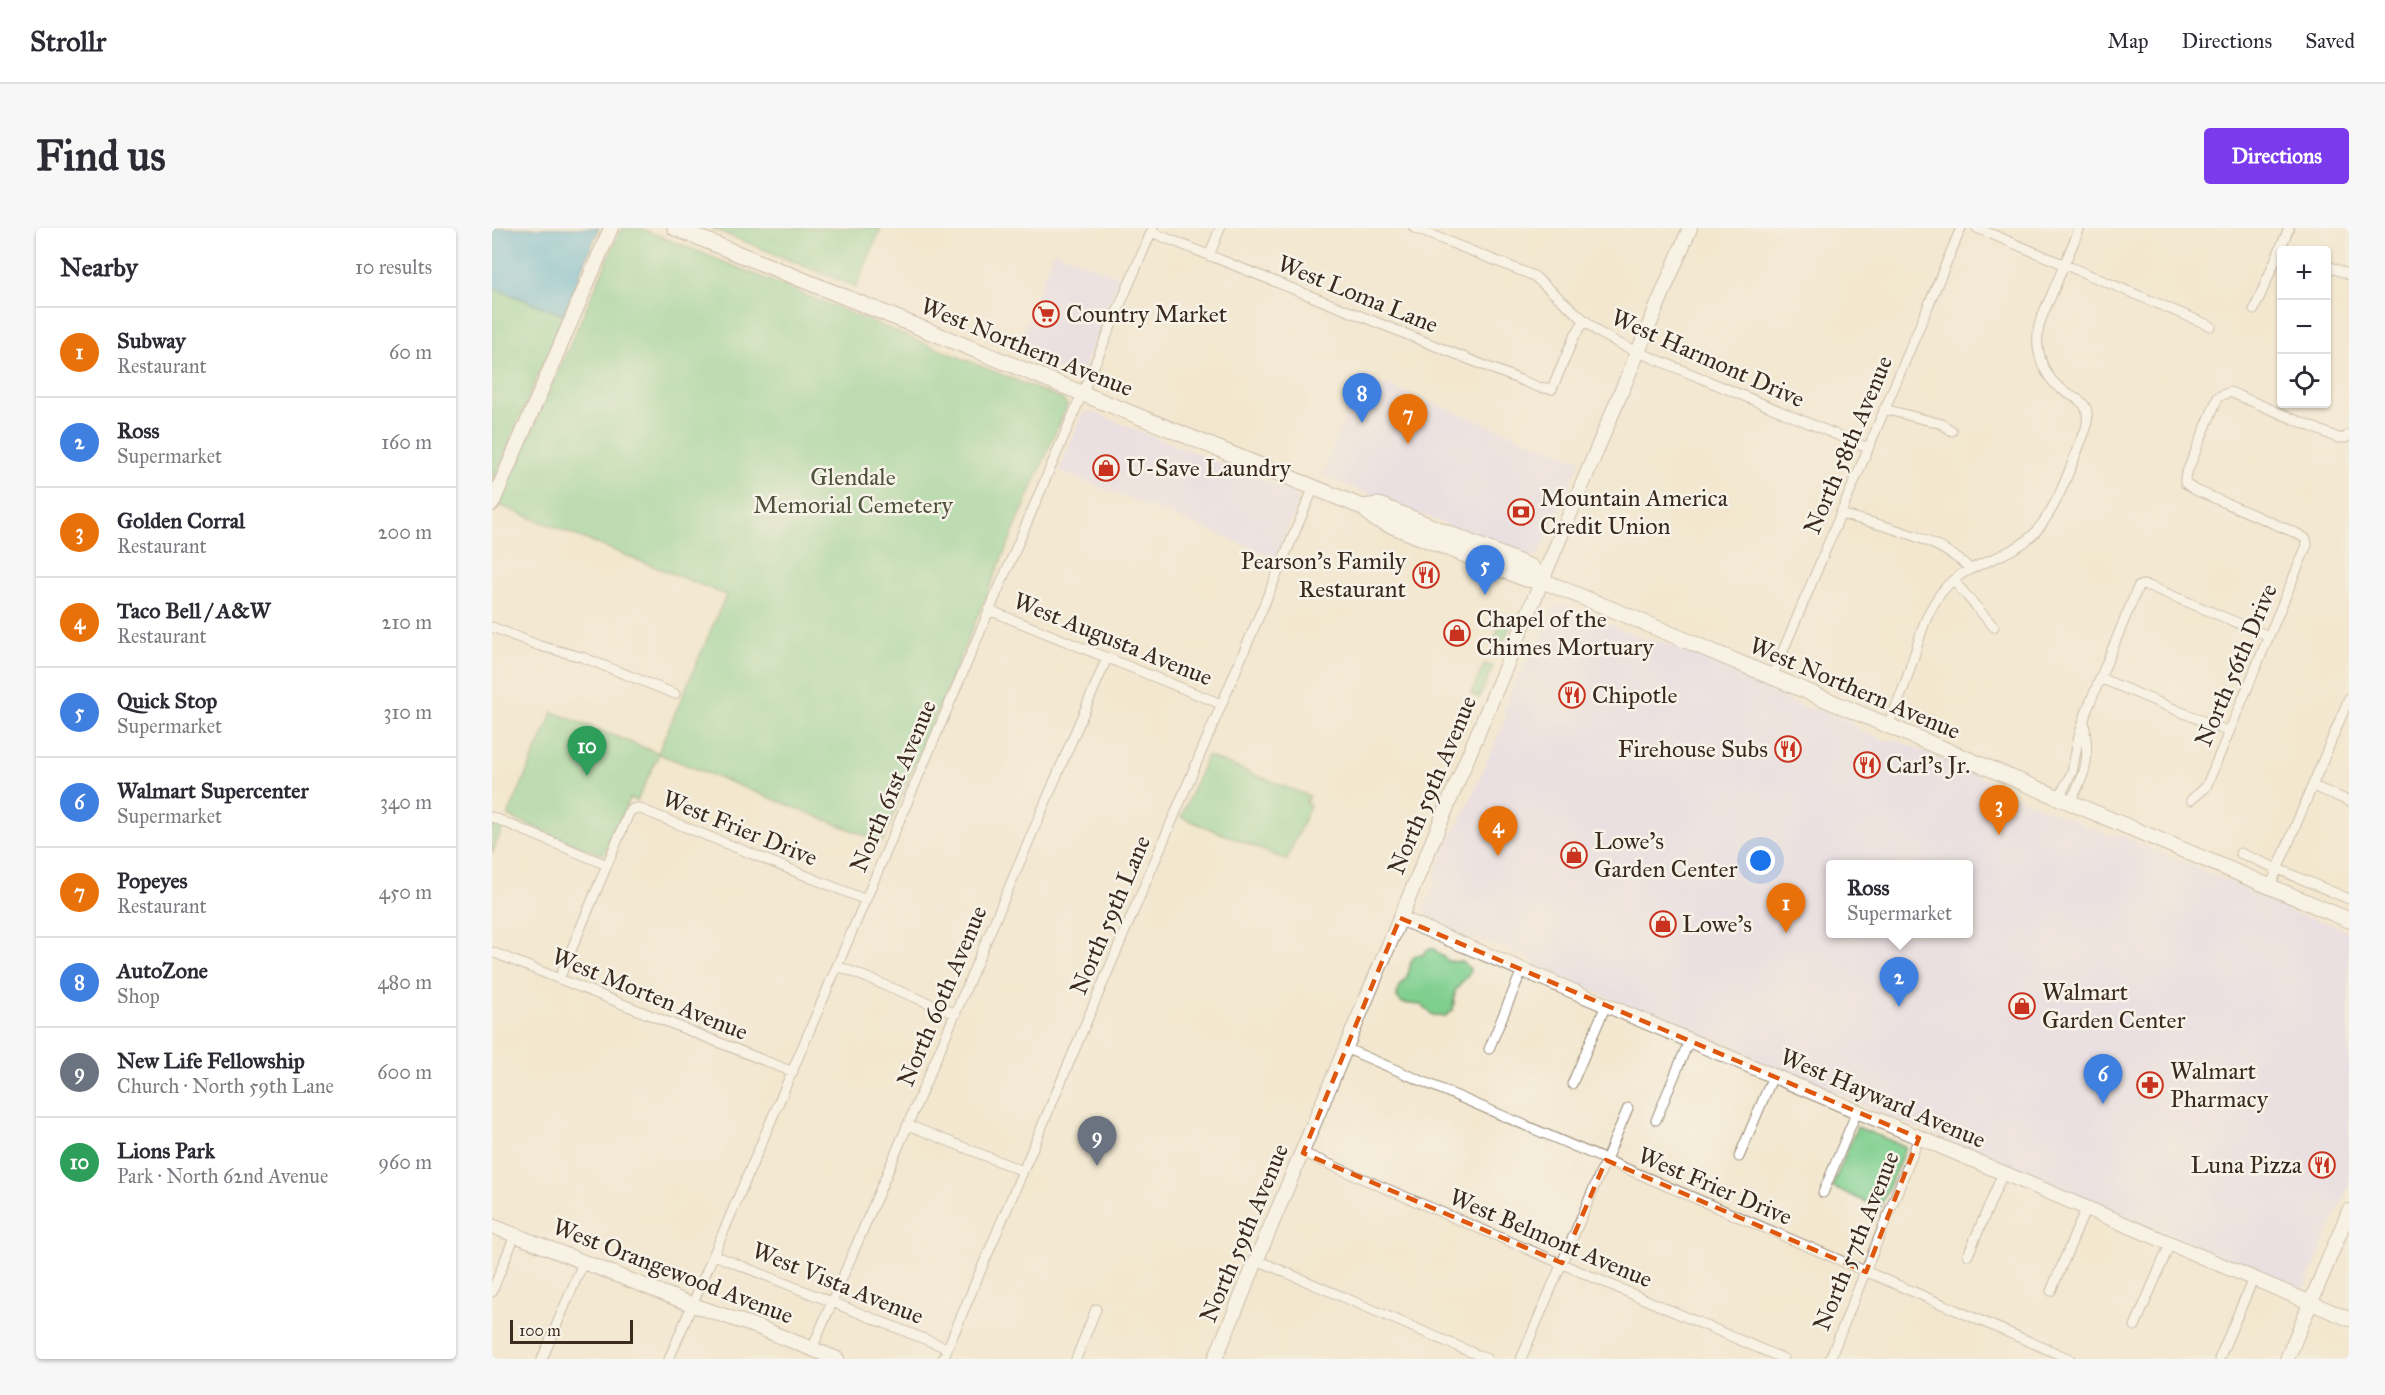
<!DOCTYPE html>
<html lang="en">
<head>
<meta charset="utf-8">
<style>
  body { margin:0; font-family:"IM FELL Great Primer",serif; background:#f7f7f7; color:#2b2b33 }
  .controls { position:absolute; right:18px; top:18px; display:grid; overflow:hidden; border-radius:6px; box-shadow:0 2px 4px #0004 }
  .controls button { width:54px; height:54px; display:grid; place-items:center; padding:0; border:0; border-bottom:2px solid #e1e1e2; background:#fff; color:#2b2b33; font:30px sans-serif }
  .scale { position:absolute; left:18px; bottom:15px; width:123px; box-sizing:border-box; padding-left:6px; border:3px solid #3b2a1e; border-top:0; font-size:16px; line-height:21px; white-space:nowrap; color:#3b2a1e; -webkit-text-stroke:4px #f7f3e8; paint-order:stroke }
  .you { position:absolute; left:1269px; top:633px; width:21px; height:21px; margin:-15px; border:4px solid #fff; border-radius:50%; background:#1a73e8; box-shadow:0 0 0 9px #1a73e833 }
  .badge { display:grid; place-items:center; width:39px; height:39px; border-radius:50%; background:#7c3aed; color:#fff; font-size:20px; font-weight:700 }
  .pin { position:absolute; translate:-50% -50px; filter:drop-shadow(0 2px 3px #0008) }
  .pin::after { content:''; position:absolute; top:32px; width:21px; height:18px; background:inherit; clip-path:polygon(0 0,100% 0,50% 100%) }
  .popup { position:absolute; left:1334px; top:632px; width:147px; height:78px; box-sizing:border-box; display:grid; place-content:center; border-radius:6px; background:#fff; filter:drop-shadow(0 2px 4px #0005); font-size:20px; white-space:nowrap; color:#7c7c81 }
  .popup b { font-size:22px; color:#2b2b33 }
  .popup::after { content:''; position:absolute; left:50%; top:100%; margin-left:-12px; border:12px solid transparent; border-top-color:#fff }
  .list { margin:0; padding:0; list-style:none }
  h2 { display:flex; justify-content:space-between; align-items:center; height:78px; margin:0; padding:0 24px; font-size:26px }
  h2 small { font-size:20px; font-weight:400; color:#7c7c81 }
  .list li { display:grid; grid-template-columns:39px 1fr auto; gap:18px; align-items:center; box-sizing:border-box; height:90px; padding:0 24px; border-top:2px solid #e1e1e2 }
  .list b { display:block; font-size:22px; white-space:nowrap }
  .list p { margin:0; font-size:20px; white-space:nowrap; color:#7c7c81 }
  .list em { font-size:20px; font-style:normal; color:#7c7c81 }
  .icon { flex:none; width:33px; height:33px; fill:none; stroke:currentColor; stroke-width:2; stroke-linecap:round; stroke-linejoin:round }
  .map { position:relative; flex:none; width:1857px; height:1131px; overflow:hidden; border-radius:6px }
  header { display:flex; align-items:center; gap:36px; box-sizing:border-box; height:84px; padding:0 30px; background:#fff; border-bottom:2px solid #e1e1e2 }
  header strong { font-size:28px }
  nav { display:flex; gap:33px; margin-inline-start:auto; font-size:21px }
  .intro { display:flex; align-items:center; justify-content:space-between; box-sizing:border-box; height:144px; padding:0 36px }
  h1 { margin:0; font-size:42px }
  .button { padding:15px 27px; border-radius:6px; background:#7c3aed; color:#fff; font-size:21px; font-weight:700 }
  main { display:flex; gap:36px; padding:0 36px }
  aside { flex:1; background:#fff; border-radius:6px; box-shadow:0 2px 4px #0004 }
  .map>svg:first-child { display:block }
  .built { fill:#dfd5f5; fill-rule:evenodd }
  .green { fill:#7fcf8f; stroke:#5d7c56; stroke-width:1.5 }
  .water { fill:#56b3d4; stroke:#486e79; stroke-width:1.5 }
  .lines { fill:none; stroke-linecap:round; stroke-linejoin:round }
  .street-casing { stroke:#978876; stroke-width:11 }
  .secondary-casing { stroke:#978876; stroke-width:16 }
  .primary-casing { stroke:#978876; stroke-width:17 }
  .street { stroke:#fff; stroke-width:9 }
  .secondary { stroke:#fff; stroke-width:14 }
  .primary { stroke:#fff; stroke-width:15 }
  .marked { fill:none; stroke:#df570d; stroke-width:4.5; stroke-dasharray:12 8; stroke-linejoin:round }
  .labels { text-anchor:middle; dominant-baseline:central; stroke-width:5; stroke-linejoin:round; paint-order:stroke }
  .street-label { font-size:24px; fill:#3b2a1e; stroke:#f7f3e8 }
  .poi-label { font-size:24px; fill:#3b2a1e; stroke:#f7f3e8; text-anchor:start }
  .park-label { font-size:24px; fill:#4c533a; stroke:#f7f3e8 }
</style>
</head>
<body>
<header>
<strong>Strollr</strong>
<nav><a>Map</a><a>Directions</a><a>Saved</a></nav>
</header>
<div class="intro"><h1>Find us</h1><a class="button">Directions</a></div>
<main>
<aside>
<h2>Nearby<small>10 results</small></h2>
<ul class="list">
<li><span class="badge" style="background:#e8710a">1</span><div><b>Subway</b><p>Restaurant</p></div><em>60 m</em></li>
<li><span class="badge" style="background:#3f7fe0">2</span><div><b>Ross</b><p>Supermarket</p></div><em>160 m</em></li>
<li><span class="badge" style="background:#e8710a">3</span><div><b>Golden Corral</b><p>Restaurant</p></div><em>200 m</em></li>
<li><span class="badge" style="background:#e8710a">4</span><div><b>Taco Bell / A&amp;W</b><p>Restaurant</p></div><em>210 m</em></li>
<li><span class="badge" style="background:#3f7fe0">5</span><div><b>Quick Stop</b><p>Supermarket</p></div><em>310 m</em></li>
<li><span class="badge" style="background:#3f7fe0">6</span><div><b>Walmart Supercenter</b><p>Supermarket</p></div><em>340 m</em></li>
<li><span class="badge" style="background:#e8710a">7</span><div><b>Popeyes</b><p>Restaurant</p></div><em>450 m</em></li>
<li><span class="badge" style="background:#3f7fe0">8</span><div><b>AutoZone</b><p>Shop</p></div><em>480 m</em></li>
<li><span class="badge" style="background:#6b7280">9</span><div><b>New Life Fellowship</b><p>Church · North 59th Lane</p></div><em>600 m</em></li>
<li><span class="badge" style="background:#2e9e5b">10</span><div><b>Lions Park</b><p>Park · North 62nd Avenue</p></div><em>960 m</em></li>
</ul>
</aside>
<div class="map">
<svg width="1857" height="1131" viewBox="0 0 1857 1131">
  <rect width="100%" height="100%" fill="#f7f3e8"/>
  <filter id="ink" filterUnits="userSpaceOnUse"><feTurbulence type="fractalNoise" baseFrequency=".0167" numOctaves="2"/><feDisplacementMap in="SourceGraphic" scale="12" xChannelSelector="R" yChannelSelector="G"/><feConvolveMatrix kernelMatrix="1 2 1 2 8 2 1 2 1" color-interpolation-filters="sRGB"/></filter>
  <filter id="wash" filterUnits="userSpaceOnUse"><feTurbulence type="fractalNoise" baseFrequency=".008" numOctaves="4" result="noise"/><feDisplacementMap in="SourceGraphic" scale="24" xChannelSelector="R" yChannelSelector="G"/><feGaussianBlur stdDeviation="1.35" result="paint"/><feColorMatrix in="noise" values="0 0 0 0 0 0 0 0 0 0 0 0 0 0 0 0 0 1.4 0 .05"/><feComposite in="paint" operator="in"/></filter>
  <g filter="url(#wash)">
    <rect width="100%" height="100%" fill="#f3e7cf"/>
    <path class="built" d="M562 23 628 49 591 142 587 148 522 125Z
      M869 148 1089 232 1047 327 1034 328 829 247Z
      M594 184H600L802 265 806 269 805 278 784 329 567 243 590 188Z
      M1066 377H1072L1154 412 1169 414 1185 420 1255 450 1286 468 1316 481 1332 483 1357 493 1370 503 1394 513 1404 512 1489 549 1518 566 1585 594 1614 606 1630 608 1745 656 1776 674 1803 686 1839 696 1857 704V957L1813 1060 1808 1062 1049 741 1037 731 1007 718 980 712 935 692 932 681 943 654 944 641 956 614 974 583 1014 489 1012 480 1027 445 1045 418 1060 381ZM1476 636V706H1338V636Z"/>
    <path class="green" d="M132 0H148L570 171 575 177 390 614 167 526 145 573 138 570 112 626 105 625 16 588 61 484 166 525 234 367 7 277 127 6Z
      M219 0H389L364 59Z
      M0 59 71 87 0 256Z
      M1012 388 1021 392 1007 424 999 418Z
      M992 436 1001 438 987 470 979 466Z
      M715 528 817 568 814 575 818 577 795 632 689 589Z
      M0 594 11 599 0 626Z
      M936 721H942L956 733 970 734 978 741 977 746 963 763 961 782 952 789 941 787 929 777 910 775 905 769C906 755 913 756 916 746 919 738 917 733 924 727H931Z
      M1365 899 1414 919 1388 980 1340 959Z"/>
    <path class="water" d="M0 0H107L71 87 0 59Z"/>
  </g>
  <g filter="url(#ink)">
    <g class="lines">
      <g class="street-casing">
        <path id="street" d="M922 0 1042 48 1106 104 1130 117 1376 220
          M1485 0 1719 98
          M659 4 1046 159 1060 161 1082 109 1092 93
          M717 28 728 0
          M1834 37 1857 47
          M1762 82 1797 0
          M1392 181 1450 196 1460 203
          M1348 286C1389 297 1448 310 1478 341
          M1461 352 1502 399
          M497 382 729 476
          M0 399 48 418 90 429 183 466
          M1280 449 1469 0
          M1608 450 1737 504
          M1396 497C1405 478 1413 458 1419 437 1429 409 1430 391 1449 365 1470 336 1507 334 1534 313 1564 289 1579 236 1594 201 1600 172 1586 173 1568 160 1552 148 1544 125 1546 106 1546 93 1554 80 1559 68 1569 45 1578 22 1588 0
          M1821 558 1857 573
          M1567 570 1580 544 1587 507 1595 482 1646 359 1650 357 1657 358 1777 408
          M1699 572 1714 559 1815 317 1814 311 1806 306 1701 261 1693 255V249L1726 169 1738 164 1846 210H1854L1857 206
          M1577 575C1597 542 1597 530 1592 493
          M0 589 115 637
          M1748 625 1857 671
          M1778 659 1857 470
          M0 724 301 844
          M346 738 464 786
          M67 751 137 585 141 581 146 580 374 672
          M853 820 1578 1131
          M997 821 1030 742
          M1080 856 1114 777
          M1164 892 1197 813
          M416 897 531 943
          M811 925 1292 1131
          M1247 929 1281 848
          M1331 965 1365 883
          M222 1027 455 1120
          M1476 1027 1511 945
          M765 1032 995 1131
          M1559 1063 1594 980
          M0 1064 23 1007
          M1643 1098 1678 1016
          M320 1121 615 430
          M50 1131 91 1035
          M177 1131 661 0
          M451 1131 822 259
          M584 1131 604 1081
          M1029 1131 1136 880
          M1338 1131 1427 910
          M1727 1131 1761 1051"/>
      </g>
      <g class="secondary-casing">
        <path id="secondary" d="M0 276 119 0
          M908 690 1857 1091
          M0 998 201 1077 268 1100 345 1131
          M723 1131 1198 0
          M1795 1131 1857 983"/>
      </g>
      <g class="primary-casing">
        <path id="primary" d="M183 0 870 279 883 291 1034 351 1051 353 1129 385 1857 692
          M870 279 887 277 1039 339 1051 353"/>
      </g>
      <use href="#street" class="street"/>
      <use href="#secondary" class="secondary"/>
      <use href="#primary" class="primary"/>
    </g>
  </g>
  <path d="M0 0H1857V1131H0ZM908 690 1427 910 1374 1044 1114 932 1070 1035 811 925Z" fill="#f3e7cf" fill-opacity=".55" fill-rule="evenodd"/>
  <path class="marked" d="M908 690 1427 910 1374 1044 1114 932 1070 1035 811 925Z"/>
  <defs>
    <g id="supermarket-ring" transform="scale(1.35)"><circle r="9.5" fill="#f7f3e8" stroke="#c8321e" stroke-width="1.5"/><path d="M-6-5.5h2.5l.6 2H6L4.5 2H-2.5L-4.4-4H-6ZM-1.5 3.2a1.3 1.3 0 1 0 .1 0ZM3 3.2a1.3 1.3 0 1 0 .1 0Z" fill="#c8321e"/></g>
    <g id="shop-ring" transform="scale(1.35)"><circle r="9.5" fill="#f7f3e8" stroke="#c8321e" stroke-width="1.5"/><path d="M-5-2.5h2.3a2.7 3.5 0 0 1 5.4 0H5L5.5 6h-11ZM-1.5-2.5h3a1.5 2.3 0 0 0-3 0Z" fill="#c8321e"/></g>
    <g id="bank-ring" transform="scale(1.35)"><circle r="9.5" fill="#f7f3e8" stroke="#c8321e" stroke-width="1.5"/><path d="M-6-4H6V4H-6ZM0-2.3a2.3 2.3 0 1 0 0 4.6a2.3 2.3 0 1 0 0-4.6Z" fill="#c8321e"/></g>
    <g id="restaurant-ring" transform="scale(1.35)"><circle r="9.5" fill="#f7f3e8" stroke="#c8321e" stroke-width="1.5"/><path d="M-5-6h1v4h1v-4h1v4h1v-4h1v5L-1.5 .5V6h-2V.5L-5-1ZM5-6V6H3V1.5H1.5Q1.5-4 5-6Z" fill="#c8321e"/></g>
    <g id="pharmacy-ring" transform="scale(1.35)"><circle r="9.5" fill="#f7f3e8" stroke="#c8321e" stroke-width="1.5"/><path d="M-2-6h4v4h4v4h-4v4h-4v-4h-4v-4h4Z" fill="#c8321e"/></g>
  </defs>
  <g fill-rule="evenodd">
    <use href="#supermarket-ring" x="554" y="86"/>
    <use href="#shop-ring" x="614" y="240"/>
    <use href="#bank-ring" x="1029" y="284"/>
    <use href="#restaurant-ring" x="934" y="347"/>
    <use href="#shop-ring" x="965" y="405"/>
    <use href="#restaurant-ring" x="1080" y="467"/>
    <use href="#restaurant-ring" x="1296" y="521"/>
    <use href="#restaurant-ring" x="1375" y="537"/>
    <use href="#shop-ring" x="1082" y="627"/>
    <use href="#shop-ring" x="1171" y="696"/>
    <use href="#shop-ring" x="1530" y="778"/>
    <use href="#pharmacy-ring" x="1658" y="857"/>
    <use href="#restaurant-ring" x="1830" y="937"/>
  </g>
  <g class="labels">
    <g class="street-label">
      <text transform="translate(866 66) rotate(22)">West Loma Lane</text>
      <text transform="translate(535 119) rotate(22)">West Northern Avenue</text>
      <text transform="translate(1216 130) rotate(24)">West Harmont Drive</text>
      <text transform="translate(1356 217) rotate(-67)">North 58th Avenue</text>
      <text transform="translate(621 411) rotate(22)">West Augusta Avenue</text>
      <text transform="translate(1744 437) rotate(-67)">North 56th Drive</text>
      <text transform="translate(1363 460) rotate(23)">West Northern Avenue</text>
      <text transform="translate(940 557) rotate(-67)">North 59th Avenue</text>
      <text transform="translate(401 558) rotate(-67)">North 61st Avenue</text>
      <text transform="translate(248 600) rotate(22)">West Frier Drive</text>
      <text transform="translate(618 687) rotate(-67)">North 59th Lane</text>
      <text transform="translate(158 766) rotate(22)">West Morten Avenue</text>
      <text transform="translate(450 768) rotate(-67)">North 60th Avenue</text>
      <text transform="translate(1391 870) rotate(23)">West Hayward Avenue</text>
      <text transform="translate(1223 958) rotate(23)">West Frier Drive</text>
      <text transform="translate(752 1005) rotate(-67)">North 59th Avenue</text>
      <text transform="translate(1059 1010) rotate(23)">West Belmont Avenue</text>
      <text transform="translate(1364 1013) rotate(-68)">North 57th Avenue</text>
      <text transform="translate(181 1043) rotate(21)">West Orangewood Avenue</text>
      <text transform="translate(346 1055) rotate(22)">West Vista Avenue</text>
    </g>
    <g class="poi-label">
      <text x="574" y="86">Country Market</text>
      <text x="634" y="240">U-Save Laundry</text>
      <text x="1048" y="270">Mountain America<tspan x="1048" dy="28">Credit Union</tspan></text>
      <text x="914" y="333" text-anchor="end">Pearson's Family<tspan x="914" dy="28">Restaurant</tspan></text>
      <text x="984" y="391">Chapel of the<tspan x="984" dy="28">Chimes Mortuary</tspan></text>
      <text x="1100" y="467">Chipotle</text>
      <text x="1276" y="521" text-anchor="end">Firehouse Subs</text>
      <text x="1394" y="537">Carl's Jr.</text>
      <text x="1102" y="613">Lowe's<tspan x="1102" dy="28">Garden Center</tspan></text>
      <text x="1190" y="696">Lowe's</text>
      <text x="1550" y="764">Walmart<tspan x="1550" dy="28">Garden Center</tspan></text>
      <text x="1678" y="843">Walmart<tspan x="1678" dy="28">Pharmacy</tspan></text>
      <text x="1810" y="937" text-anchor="end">Luna Pizza</text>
    </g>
    <g class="park-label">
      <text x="361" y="249">Glendale<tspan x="361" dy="28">Memorial Cemetery</tspan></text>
    </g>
  </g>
</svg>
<div class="controls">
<button>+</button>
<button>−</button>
<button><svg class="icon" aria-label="locate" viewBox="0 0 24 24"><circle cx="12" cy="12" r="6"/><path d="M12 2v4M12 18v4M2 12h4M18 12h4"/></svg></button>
</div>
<div class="scale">100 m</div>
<div class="you"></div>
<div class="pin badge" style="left:1294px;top:705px;background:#e8710a">1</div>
<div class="pin badge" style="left:1407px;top:779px;background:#3f7fe0">2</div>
<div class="popup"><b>Ross</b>Supermarket</div>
<div class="pin badge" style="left:1507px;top:607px;background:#e8710a">3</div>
<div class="pin badge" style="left:1006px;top:628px;background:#e8710a">4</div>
<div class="pin badge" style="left:993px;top:367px;background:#3f7fe0">5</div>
<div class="pin badge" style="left:1611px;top:876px;background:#3f7fe0">6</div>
<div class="pin badge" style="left:916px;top:216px;background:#e8710a">7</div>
<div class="pin badge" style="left:870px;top:195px;background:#3f7fe0">8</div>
<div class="pin badge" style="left:605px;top:938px;background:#6b7280">9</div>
<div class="pin badge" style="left:95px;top:548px;background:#2e9e5b">10</div>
</div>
</main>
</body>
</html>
